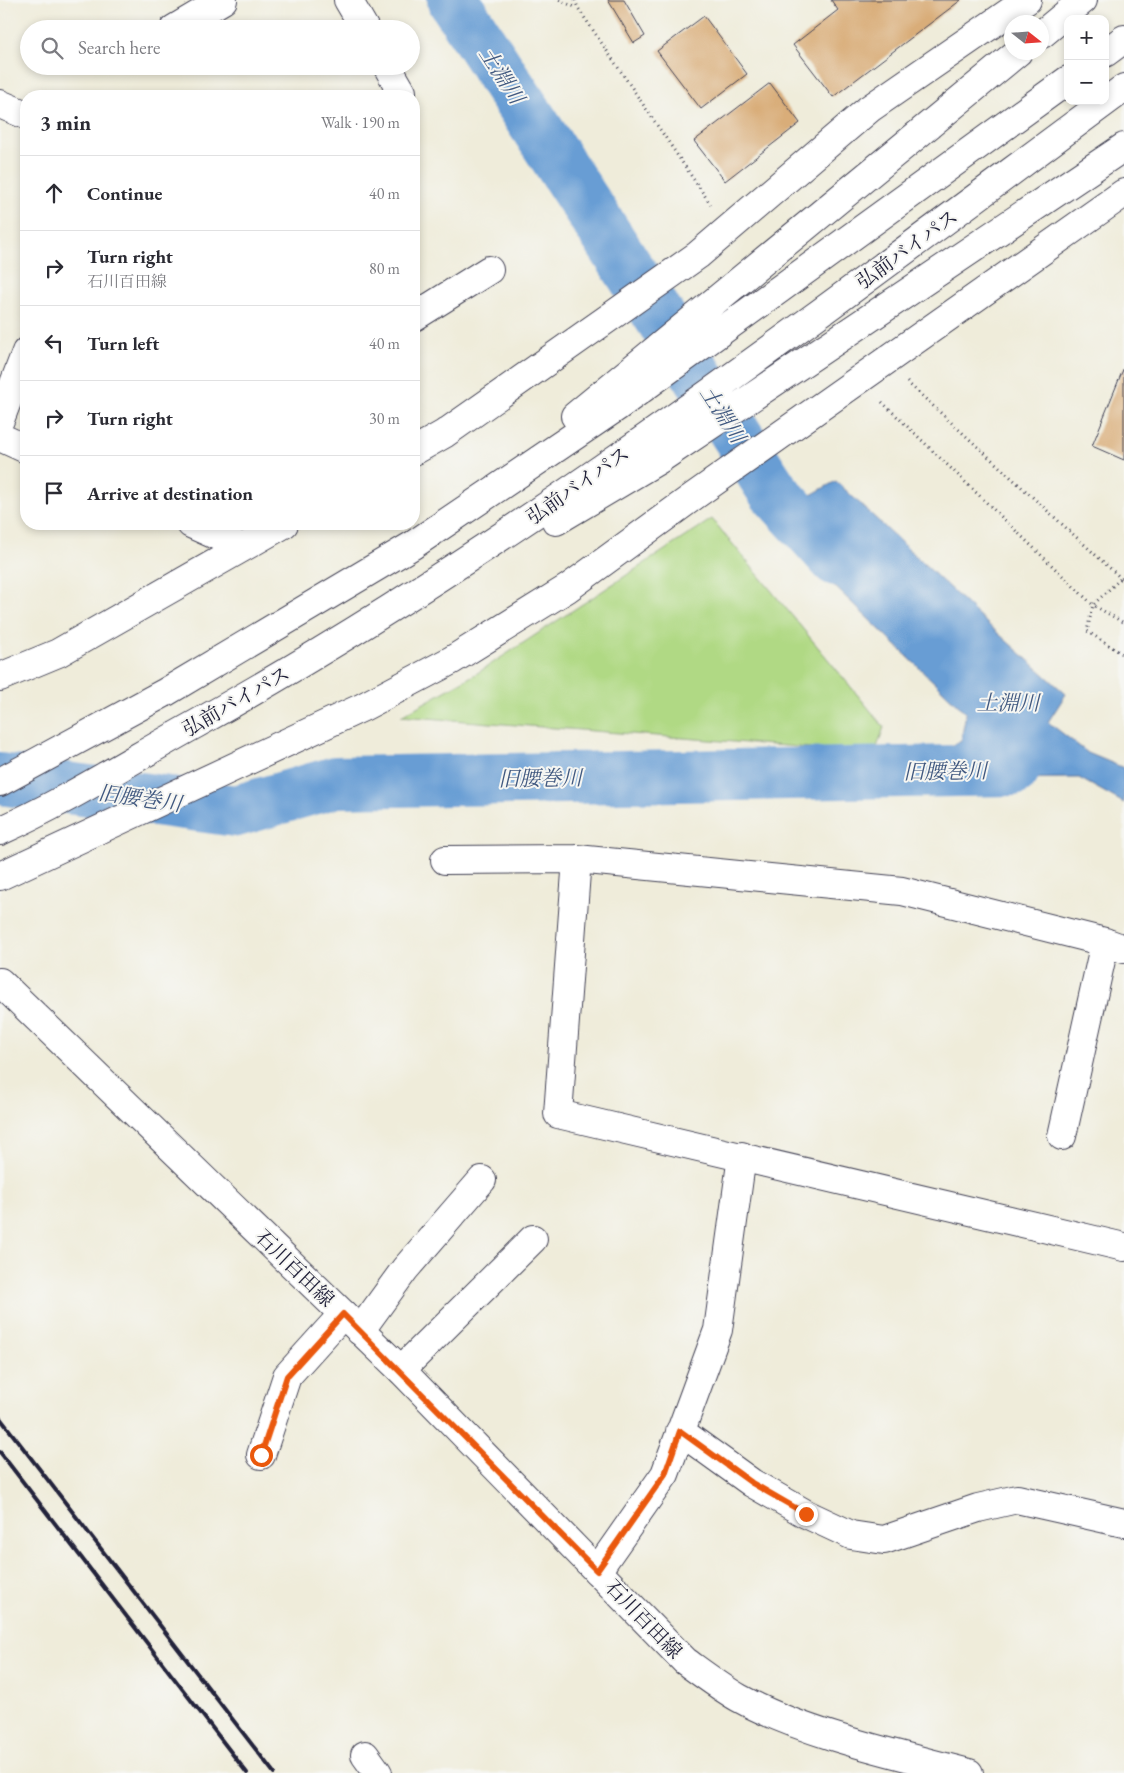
<!DOCTYPE html>
<html lang="en">
<head>
<meta charset="utf-8">
<style>
  body { margin:0; font-family:"EB Garamond","Noto Serif JP",serif; background:#f7f7f7; color:#2b2b33 }
  .controls { position:absolute; right:15px; top:15px; display:grid; overflow:hidden; border-radius:10px; box-shadow:0 2px 8px #0003 }
  .controls button { width:45px; height:45px; display:grid; place-items:center; padding:0; border:0; border-bottom:1px solid #e1e1e2; background:#fff; color:#2b2b33; font:25px sans-serif }
  .compass { position:absolute; left:1004px; top:15px; width:45px; height:45px; border-radius:50%; background:#fff; box-shadow:0 2px 8px #0003; rotate:107deg }
  .stop { position:absolute; width:15px; height:15px; margin:-11px; border:4px solid #ea580c; border-radius:50%; background:#fff }
  .stop.end { background:#ea580c; border-color:#fff; box-shadow:0 1px 5px #0008 }
  .list { margin:0; padding:0; list-style:none }
  h2 { display:flex; justify-content:space-between; align-items:center; height:65px; margin:0; padding:0 20px; font-size:21px }
  h2 small { font-size:16px; font-weight:400; color:#7c7c81 }
  .list li { display:grid; grid-template-columns:32px 1fr auto; gap:15px; align-items:center; box-sizing:border-box; height:75px; padding:0 20px; border-top:1px solid #e1e1e2 }
  .list b { display:block; font-size:19px; white-space:nowrap }
  .list p { margin:0; font-size:16px; white-space:nowrap; color:#7c7c81 }
  .list em { font-size:16px; font-style:normal; color:#7c7c81 }
  .icon { flex:none; width:28px; height:28px; fill:none; stroke:currentColor; stroke-width:2; stroke-linecap:round; stroke-linejoin:round }
  .map { position:relative; flex:none; width:1124px; height:1773px; overflow:hidden }
  .search { position:absolute; background:#fff; box-shadow:0 2px 8px #0003; left:20px; top:20px; width:400px; height:55px; display:flex; align-items:center; gap:12px; box-sizing:border-box; padding:0 18px; border-radius:28px; color:#7c7c81; font-size:19px }
  .panel { position:absolute; background:#fff; box-shadow:0 2px 8px #0003; left:20px; top:90px; width:400px; height:440px; border-radius:20px }
  .map>svg:first-child { display:block }
  .green { fill:#b0d984; stroke:#697e60 }
  .water { fill:#679dd4; stroke:#446088 }
  .lines { fill:none; stroke-linecap:round; stroke-linejoin:round }
  .river { stroke:#679dd4; stroke-width:52 }
  .building { fill:#d9ad79 }
  .minor-casing { stroke:#414053; stroke-width:30 }
  .tertiary-casing { stroke:#414053; stroke-width:30 }
  .secondary-casing { stroke:#414053; stroke-width:30 }
  .trunk-casing { stroke:#414053; stroke-width:30 }
  .path { stroke:#414053; stroke-width:3; stroke-dasharray:1 4; stroke-linecap:butt }
  .minor { stroke:#fff; stroke-width:28 }
  .tertiary { stroke:#fff; stroke-width:28 }
  .secondary { stroke:#fff; stroke-width:28 }
  .trunk { stroke:#fff; stroke-width:28 }
  .rail { stroke:#22223b; stroke-width:4 }
  .route { stroke:#ea580c; stroke-width:6 }
  .labels { text-anchor:middle; dominant-baseline:central; stroke-width:4; stroke-linejoin:round; paint-order:stroke }
  .street-label { font-size:20px; fill:#22223b; stroke:#f6f6f2 }
  .water-label { font-size:21px; font-style:italic; fill:#415980; stroke:#f6f6f2 }
</style>
</head>
<body>
<div class="map">
<svg width="1124" height="1773" viewBox="0 0 1124 1773">
  <rect width="100%" height="100%" fill="#f6f6f2"/>
  <filter id="ink" filterUnits="userSpaceOnUse"><feTurbulence type="fractalNoise" baseFrequency=".02" numOctaves="2"/><feDisplacementMap in="SourceGraphic" scale="10" xChannelSelector="R" yChannelSelector="G"/><feConvolveMatrix kernelMatrix="1 2 1 2 8 2 1 2 1" color-interpolation-filters="sRGB"/></filter>
  <filter id="wash" filterUnits="userSpaceOnUse"><feTurbulence type="fractalNoise" baseFrequency=".0096" numOctaves="4" result="noise"/><feDisplacementMap in="SourceGraphic" scale="20" xChannelSelector="R" yChannelSelector="G"/><feGaussianBlur stdDeviation="1.12" result="paint"/><feColorMatrix in="noise" values="0 0 0 0 0 0 0 0 0 0 0 0 0 0 0 0 0 1.4 0 .05"/><feComposite in="paint" operator="in"/></filter>
  <g filter="url(#wash)">
    <rect width="100%" height="100%" fill="#efecda"/>
    <path class="green" d="M712 519 884 727 875 753 401 716 479 672Z"/>
    <path class="water" d="M836 481 990 626 1066 694 1048 722 1088 753 1124 768V803L1079 778 992 779 911 766 961 741 966 713 766 520Z"/>
    <g class="lines">
      <path class="river" d="M453 0 774 492 836 560
        M0 779 236 811 336 782 1014 770"/>
    </g>
    <g id="blocks">
      <path class="building" d="M608 0H624L645 36 634 43Z
        M831 0H961L833 97 793 45 838 10Z
        M704 16 747 74 701 109 657 51Z
        M770 83 800 123 725 181 694 141Z
        M1124 367V460L1092 446Z"/>
    </g>
  </g>
  <g filter="url(#ink)">
    <use href="#blocks" fill-opacity="0" stroke="#414053" stroke-width="1"/>
    <g class="lines">
      <g class="minor-casing">
        <path id="minor" d="M348 0 365 29
          M174 29 223 0
          M387 66 402 92 395 96
          M0 104 26 115
          M414 317 489 270
          M0 420 26 352
          M0 437 26 449
          M191 524 242 547
          M577 859 558 1114 1124 1247
          M445 860 577 859 902 891 1105 942 1124 949
          M0 876 363 707 452 660 568 588 694 496 1124 193
          M1062 1136 1105 942
          M360 1331 405 1269 482 1180
          M401 1370 533 1239
          M680 1431 752 1483 806 1514 851 1535 884 1540 978 1508 1017 1499 1124 1523
          M261 1455 287 1376 343 1314
          M597 1571 665 1474 718 1330 742 1156
          M365 1755 378 1773"/>
      </g>
      <g class="tertiary-casing">
        <path id="tertiary" d="M414 451 444 434 698 255 869 109 1027 0
          M0 677 58 653 284 524"/>
      </g>
      <g class="secondary-casing">
        <path id="secondary" d="M0 982 401 1370 685 1661C703 1674 720 1687 739 1698 804 1734 896 1754 969 1773"/>
      </g>
      <g class="trunk-casing">
        <path id="trunk" d="M1042 34 1083 0
          M1105 53 1124 39
          M575 416 1018 52
          M556 521 660 459 1124 147
          M0 782 166 692 413 545 617 407 1068 80
          M0 831C67 801 131 760 196 724 524 541 822 311 1124 88"/>
      </g>
      <path class="path" d="M559 0 577 8
        M575 0 578 8 711 205
        M907 382 1124 581
        M882 402 1093 605 1087 631 1124 655
        M1120 579 1093 605 1124 623"/>
      <use href="#minor" class="minor"/>
      <use href="#tertiary" class="tertiary"/>
      <use href="#secondary" class="secondary"/>
      <use href="#trunk" class="trunk"/>
      <path class="rail" d="M0 1418 274 1773
        M0 1452 247 1773"/>
    </g>
  </g>
  <g class="lines" filter="url(#ink)">
    <path class="route" d="M261 1455 287 1376 343 1314 597 1571 665 1474 680 1431 752 1483 806 1514"/>
  </g>
  <g class="labels">
    <g class="street-label">
      <text transform="translate(907 249) rotate(-36)">弘前バイパス</text>
      <text transform="translate(578 485) rotate(-35)">弘前バイパス</text>
      <text transform="translate(236 701) rotate(-30)">弘前バイパス</text>
      <text transform="translate(295 1268) rotate(44)">石川百田線</text>
      <text transform="translate(644 1619) rotate(46)">石川百田線</text>
    </g>
    <g class="water-label">
      <text transform="translate(502 75) rotate(57)">土淵川</text>
      <text transform="translate(723 414) rotate(57)">土淵川</text>
      <text x="1008" y="702">土淵川</text>
      <text transform="translate(945 771) rotate(-1)">旧腰巻川</text>
      <text transform="translate(540 778) rotate(-1)">旧腰巻川</text>
      <text transform="translate(140 798) rotate(8)">旧腰巻川</text>
    </g>
  </g>
</svg>
<div class="controls">
<button>+</button>
<button>−</button>
</div>
<svg class="compass" viewBox="-18 -18 36 36"><path d="M0-13l5 13h-10z" fill="#e53935"/><path d="M0 13l5-13h-10z" fill="#7c7c81"/></svg>
<div class="stop" style="left:261px;top:1455px"></div>
<div class="stop end" style="left:806px;top:1514px"></div>
<div class="search"><svg class="icon" aria-label="search" viewBox="0 0 24 24"><circle cx="10" cy="10" r="6"/><path d="M15 15l6 6"/></svg>Search here</div>
<section class="panel">
<h2>3 min<small>Walk · 190 m</small></h2>
<ul class="list">
<li><svg class="icon" aria-label="ahead" viewBox="0 0 24 24"><path d="M12 20V5M6 11l6-6 6 6"/></svg><div><b>Continue</b></div><em>40 m</em></li>
<li><svg class="icon" aria-label="right" viewBox="0 0 24 24"><path d="M7 20v-9h11M14 6l5 5-5 5"/></svg><div><b>Turn right</b><p>石川百田線</p></div><em>80 m</em></li>
<li><svg class="icon" aria-label="left" viewBox="0 0 24 24"><path d="M17 20v-9H6M10 6l-5 5 5 5"/></svg><div><b>Turn left</b></div><em>40 m</em></li>
<li><svg class="icon" aria-label="right" viewBox="0 0 24 24"><path d="M7 20v-9h11M14 6l5 5-5 5"/></svg><div><b>Turn right</b></div><em>30 m</em></li>
<li><svg class="icon" aria-label="arrive" viewBox="0 0 24 24"><path d="M6 21V4h12l-3 4 3 4H6"/></svg><div><b>Arrive at destination</b></div></li>
</ul>
</section>
</div>
</body>
</html>
